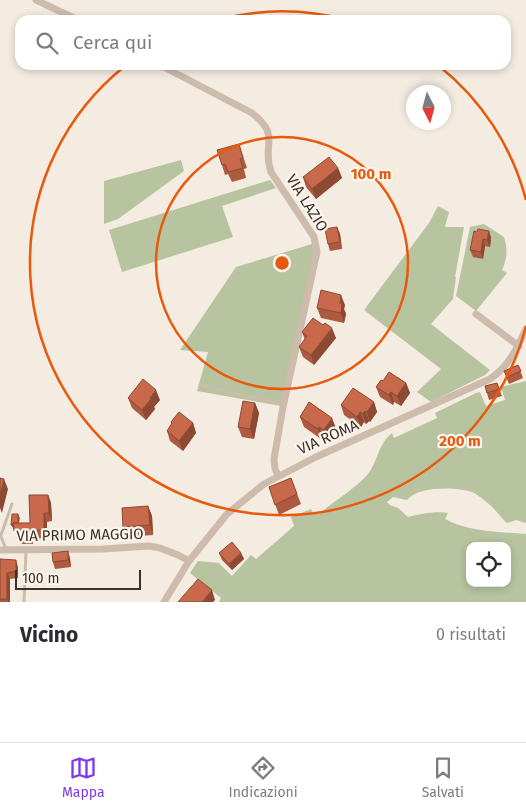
<!DOCTYPE html>
<html lang="it">
<head>
<meta charset="utf-8">
<style>
  body { margin:0; font-family:"Fira Sans",sans-serif; background:#f7f7f7; color:#2b2b33 }
  .controls { position:absolute; right:15px; bottom:15px; display:grid; overflow:hidden; border-radius:10px; box-shadow:0 2px 8px #0003 }
  .controls button { width:45px; height:45px; display:grid; place-items:center; padding:0; border:0; border-bottom:1px solid #e1e1e2; background:#fff; color:#2b2b33; font:25px sans-serif }
  .compass { position:absolute; left:406px; top:85px; width:45px; height:45px; border-radius:50%; background:#fff; box-shadow:0 2px 8px #0003; rotate:174deg }
  .scale { position:absolute; left:15px; bottom:12px; width:126px; box-sizing:border-box; padding-left:5px; border:2px solid #3b302b; border-top:0; font-size:14px; line-height:18px; white-space:nowrap; color:#3b302b; -webkit-text-stroke:4px #fbf5ee; paint-order:stroke }
  .list { margin:0; padding:0; list-style:none }
  h2 { display:flex; justify-content:space-between; align-items:center; height:65px; margin:0; padding:0 20px; font-size:21px }
  h2 small { font-size:16px; font-weight:400; color:#7c7c81 }
  .icon { flex:none; width:28px; height:28px; fill:none; stroke:currentColor; stroke-width:2; stroke-linecap:round; stroke-linejoin:round }
  .map { position:relative; flex:none; width:526px; height:602px; overflow:hidden }
  .search { position:absolute; background:#fff; box-shadow:0 2px 8px #0003; left:15px; right:15px; top:15px; height:55px; display:flex; align-items:center; gap:12px; box-sizing:border-box; padding:0 18px; border-radius:15px; color:#7c7c81; font-size:19px }
  .sheet { height:140px; background:#fff }
  nav { display:flex; justify-content:space-around; align-items:center; box-sizing:border-box; height:70px; border-top:1px solid #e1e1e2; background:#fff; font-size:14px; color:#7c7c81 }
  nav a { display:grid; justify-items:center; gap:2px }
  nav .on { color:#7c3aed }
  .map>svg:first-child { display:block }
  .green { fill:#b8c4a0; fill-rule:evenodd }
  .lines { fill:none; stroke-linecap:round; stroke-linejoin:round }
  .service { stroke:#cdbbac; stroke-width:3 }
  .minor { stroke:#cdbbac; stroke-width:7 }
  .wall { fill:#ac5a40 }
  .shaded-wall { fill:#8c4a34 }
  .building { fill:#c8694b; stroke:#8c4a34 }
  .ring { fill:none; stroke:#e8590c; stroke-width:2.5 }
  .labels { text-anchor:middle; dominant-baseline:central; stroke-width:4.5; stroke-linejoin:round; paint-order:stroke }
  .street-label { font-size:15px; fill:#3b302b; stroke:#fbf5ee }
  .centre { fill:#e8590c; stroke:#fbf5ee; stroke-width:2.5 }
  .ring-label { font-size:15px; text-anchor:middle; font-weight:bold; fill:#e8590c; stroke:#fbf5ee; stroke-width:4.5; stroke-linejoin:round; paint-order:stroke }
</style>
</head>
<body>
<div class="map">
<svg width="526" height="602" viewBox="0 0 526 602">
  <rect width="100%" height="100%" fill="#f4ebe1"/>
  <path class="green" d="M181 160 184 171 118 219 104 224V181Z
    M270 180 276 188 222 206 233 237 122 272 109 230Z
    M438 206 449 212 445 227H464L455 277H456L453 299 431 324 490 370 485 375 431 402 417 392 441 369 364 310 429 223Z
    M484 224 504 237C508 249 507 259 502 270L507 273 476 311 456 296 470 227Z
    M312 244 314 255 281 406 197 391 208 352 180 350 236 267Z
    M526 381V523L516 520 507 523C499 516 494 507 485 501 482 498 476 494 472 492 455 487 419 486 407 500L393 497 387 502 390 505 398 508 408 517C420 514 436 511 448 513L445 519C468 532 501 532 526 534V602H219L221 598 190 573 198 561 219 563 232 576 251 555 256 559 294 526 291 517 311 509 313 513 319 514C335 500 354 490 368 474 378 461 378 444 392 433L394 438 437 418 435 413 476 393 480 392 486 406 505 400 501 387ZM470 546H507V583H470Z"/>
  <g class="lines">
    <path class="service" d="M200 385 282 404
      M0 534 6 549
      M1 535 12 504
      M24 602 26 550"/>
    <path class="minor" d="M36 0 78 20
      M160 65 252 113C282 137 261 143 271 172L314 237 317 252 283 407 274 459 275 469 278 475
      M476 314 519 346
      M0 550 103 549 149 546 160 548 178 555 189 561
      M164 602 189 561 227 514 264 484 316 457 490 379C508 367 517 349 526 329"/>
  </g>
  <path class="wall" d="M239 144 247 168 244 169 246 178 232 182 228 174 225 175 222 165Z
    M338 168 342 178 316 199 306 187 303 177Z
    M337 227 340 234 342 249 330 251 328 244Z
    M489 231 491 238 490 247 485 246 483 259 473 257 470 250 477 232Z
    M345 305 344 309 346 314 344 323 321 318 317 308Z
    M323 325 336 338 314 365 303 357 299 347 305 340 302 332Z
    M518 365 523 378 509 384 504 371Z
    M383 381 406 383 410 393 401 406 394 402 393 405 380 397 376 387Z
    M497 383 502 396 489 400 485 386Z
    M128 398 160 400 154 407 155 409 146 420 132 408Z
    M374 402 377 412 370 422 369 421 366 424 364 422 361 427 344 415 341 405Z
    M255 403 259 413 254 439 242 437 238 427Z
    M300 417 336 428 328 440 323 437 321 439 304 427Z
    M171 422 193 423 196 433 183 451 170 441 167 431 172 425Z
    M291 478 301 504 279 515 269 487Z
    M48 495 51 503 52 521 47 522V538L33 539V544H22L20 539H17L14 528H13L11 525 18 514 20 518 19 523H30Z
    M148 506 152 516 153 535 127 537 123 527Z
    M219 553H241L244 559 232 570 222 560Z
    M70 558 71 567 55 569 53 562Z
    M0 559 18 567V578L10 579V602H0Z"/>
  <path class="shaded-wall" d="M338 168 342 178 316 199 312 189Z
    M337 227 340 234 342 249 340 242Z
    M489 231 491 238 490 247 487 240Z
    M483 239 485 246 483 259 481 252Z
    M341 295 345 305 344 309 346 314 344 323 341 313 340 303Z
    M332 328 336 338 314 365 311 355Z
    M406 383 410 393 401 406 397 396Z
    M156 390 160 400 154 407 155 409 146 420 142 410 150 398Z
    M391 392 394 402 393 405 389 395Z
    M374 402 377 412 370 422 367 412Z
    M255 403 259 413 254 439 250 429Z
    M365 411 369 421 366 424 363 414Z
    M360 412 364 422 361 427 357 417Z
    M332 418 336 428 328 440 324 430Z
    M193 423 196 433 183 451 179 441Z
    M319 427 323 437 321 439 318 429Z
    M4 479 8 489 2 513 0 508V496Z
    M48 495 51 503 52 521 49 513Z
    M148 506 152 516 153 535 150 525Z
    M44 513 47 522V538L44 530Z
    M30 530 33 539V544L30 536Z
    M68 551 70 558 71 567 68 560Z
    M241 553 244 559 232 570 229 564Z
    M16 560 18 567V578L16 571Z
    M7 573 10 579V602H8L7 599Z
    M212 590 215 600 213 602H202Z"/>
  <path class="building" d="M239 144 243 158 240 159 243 168 228 172 225 164 222 165 217 150Z
    M329 157 338 168 312 189 303 177Z
    M337 227 340 242 328 244 325 229Z
    M478 229 489 231 487 240 483 239 481 252 470 250 474 231 477 232Z
    M321 290 341 295 340 303 342 304 341 313 317 308Z
    M313 318 323 325 325 323 332 328 311 355 299 347 307 336 302 332Z
    M518 365 521 371 507 377 504 371Z
    M389 372 406 383 397 396 391 392 389 395 376 387 381 380 383 381Z
    M143 379 156 390 150 398 151 399 142 410 128 398Z
    M497 383 499 389 487 393 485 386Z
    M353 388 374 402 367 412 365 411 363 414 360 412 357 417 341 405Z
    M243 401 255 403 250 429 238 427Z
    M309 402 332 418 324 430 319 427 318 429 300 417Z
    M179 412 193 423 179 441 167 431 172 423 171 422Z
    M0 478 4 479 0 496Z
    M291 478 297 494 275 505 269 487Z
    M29 495H48L49 513H44V530H30V536H19V530L14 531 13 523H30Z
    M148 506 150 525 123 527 122 508Z
    M12 514H18V523H13V525H11Z
    M232 542 241 553 229 564 219 553Z
    M68 551V560L53 562 52 553Z
    M0 559 16 560V571L7 573V599H0Z
    M198 579 212 590 202 602H178Z"/>
  <g class="ring">
    <circle cx="282" cy="263" r="126"/>
    <path d="M526 326A252 252 0 1 1 125 66M217 20A252 252 0 0 1 347 20M439 66A252 252 0 0 1 526 200"/>
  </g>
  <g class="labels">
    <g class="street-label">
      <text transform="translate(307 203) rotate(58)">VIA LAZIO</text>
      <text transform="translate(328 437) rotate(-24)">VIA ROMA</text>
      <text transform="translate(80 535) rotate(-1)">VIA PRIMO MAGGIO</text>
    </g>
  </g>
  <circle cx="282" cy="263" r="8" class="centre"/>
  <g class="ring-label">
    <text x="371" y="179">100 m</text>
    <text x="460" y="446">200 m</text>
  </g>
</svg>
<div class="controls">
<button><svg class="icon" aria-label="locate" viewBox="0 0 24 24"><circle cx="12" cy="12" r="6"/><path d="M12 2v4M12 18v4M2 12h4M18 12h4"/></svg></button>
</div>
<svg class="compass" viewBox="-18 -18 36 36"><path d="M0-13l5 13h-10z" fill="#e53935"/><path d="M0 13l5-13h-10z" fill="#7c7c81"/></svg>
<div class="scale">100 m</div>
<div class="search"><svg class="icon" aria-label="search" viewBox="0 0 24 24"><circle cx="10" cy="10" r="6"/><path d="M15 15l6 6"/></svg>Cerca qui</div>
</div>
<section class="sheet">
<h2>Vicino<small>0 risultati</small></h2>
<ul class="list">
</ul>
</section>
<nav>
<a class="on"><svg class="icon" aria-label="map" viewBox="0 0 24 24"><path d="M3 6l6-2 6 2 6-2v14l-6 2-6-2-6 2zM9 4v14M15 6v14"/></svg>Mappa</a>
<a><svg class="icon" aria-label="directions" viewBox="0 0 24 24"><path d="M12 3l9 9-9 9-9-9zM9 14v-3h6M13 9l2 2-2 2"/></svg>Indicazioni</a>
<a><svg class="icon" aria-label="saved" viewBox="0 0 24 24"><path d="M7 4h10v16l-5-4-5 4z"/></svg>Salvati</a>
</nav>
</body>
</html>
